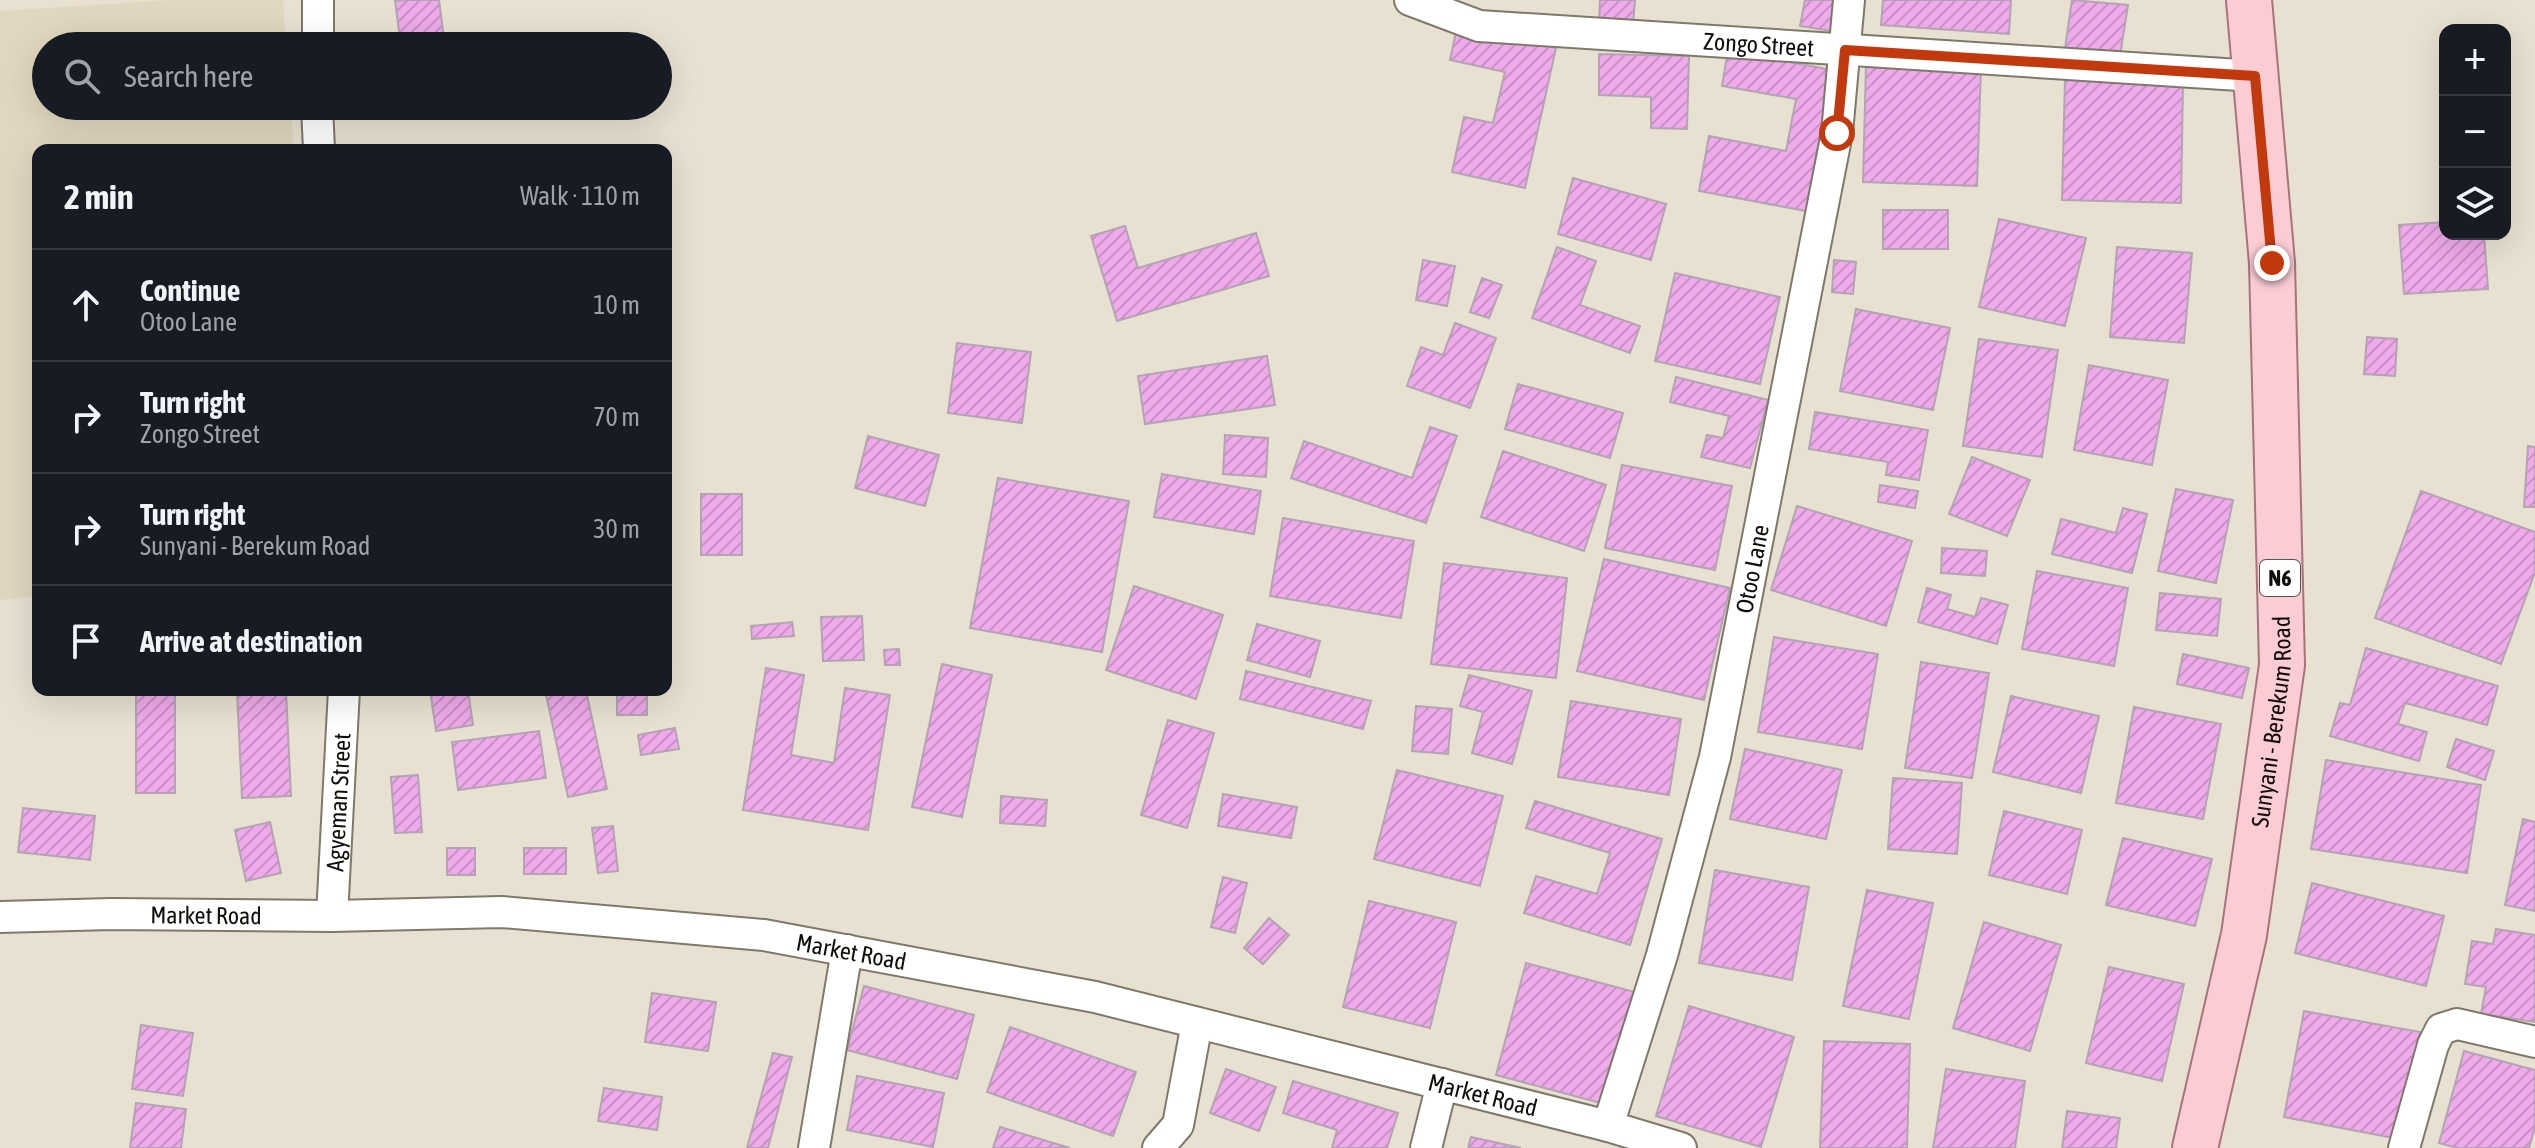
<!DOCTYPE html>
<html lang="en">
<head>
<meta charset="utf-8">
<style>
  body { margin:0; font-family:"Asap Condensed",sans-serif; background:#242831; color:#f1f3f6 }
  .controls { position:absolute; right:24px; top:24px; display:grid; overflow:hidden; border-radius:16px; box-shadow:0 8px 32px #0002 }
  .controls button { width:72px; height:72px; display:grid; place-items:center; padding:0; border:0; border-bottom:2px solid #363941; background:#171b24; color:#f1f3f6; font:40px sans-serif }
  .stop { position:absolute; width:24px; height:24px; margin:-18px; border:6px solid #c2390d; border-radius:50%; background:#fff }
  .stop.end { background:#c2390d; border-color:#fff; box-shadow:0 2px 8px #0008 }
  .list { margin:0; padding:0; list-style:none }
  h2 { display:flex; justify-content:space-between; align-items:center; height:104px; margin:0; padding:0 32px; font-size:34px }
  h2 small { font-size:26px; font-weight:400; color:#9ea1a6 }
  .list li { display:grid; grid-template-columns:52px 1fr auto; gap:24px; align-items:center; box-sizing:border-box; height:112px; padding:0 32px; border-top:2px solid #363941 }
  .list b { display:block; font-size:30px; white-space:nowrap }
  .list p { margin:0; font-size:26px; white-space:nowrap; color:#9ea1a6 }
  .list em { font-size:26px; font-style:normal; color:#9ea1a6 }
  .icon { flex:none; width:44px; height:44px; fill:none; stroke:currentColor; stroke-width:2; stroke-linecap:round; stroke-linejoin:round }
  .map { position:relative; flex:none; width:2535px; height:1148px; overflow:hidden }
  .search { position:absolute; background:#171b24; box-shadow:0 8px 32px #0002; left:32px; top:32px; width:640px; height:88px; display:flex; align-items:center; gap:20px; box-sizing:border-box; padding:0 28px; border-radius:44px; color:#9ea1a6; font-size:30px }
  .panel { position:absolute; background:#171b24; box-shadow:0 8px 32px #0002; left:32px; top:144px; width:640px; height:552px; border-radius:16px }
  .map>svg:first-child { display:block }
  .built { fill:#e1d7c0 }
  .building { fill:url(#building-hatch); stroke:#b2a5b1; stroke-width:2 }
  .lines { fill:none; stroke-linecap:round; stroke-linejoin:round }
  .minor-casing { stroke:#7f796a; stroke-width:34 }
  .primary-casing { stroke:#a8737b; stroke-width:48 }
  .minor { stroke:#fff; stroke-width:30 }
  .primary { stroke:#fcccd5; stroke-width:44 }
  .route { stroke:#c2390d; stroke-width:10 }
  .labels { text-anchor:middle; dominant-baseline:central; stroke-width:7; stroke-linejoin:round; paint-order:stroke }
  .shield { fill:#fff; stroke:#585653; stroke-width:2 }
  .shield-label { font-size:22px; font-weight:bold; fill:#100e09 }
  .street-label { font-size:24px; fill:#100e09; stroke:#fff }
</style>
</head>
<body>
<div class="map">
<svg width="2535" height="1148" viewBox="0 0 2535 1148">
  <defs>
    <pattern id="building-hatch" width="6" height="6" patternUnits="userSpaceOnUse" patternTransform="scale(2)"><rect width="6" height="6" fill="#eeaaea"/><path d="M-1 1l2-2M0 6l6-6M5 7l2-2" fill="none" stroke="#cb91c7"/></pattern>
  </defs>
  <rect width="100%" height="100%" fill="#e8e1d1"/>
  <path class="built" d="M171 0H283L286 46H46V106H291L294 150H38V596L0 600V11Z"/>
  <path class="building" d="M406 0H439L445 46H401L395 1Z
    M1600 0H1635L1633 25 1599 23Z
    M1805 0H1837L1832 31 1800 26Z
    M1883 0H2011L2009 34 1881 25Z
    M2072 0 2128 5 2120 56 2065 48Z
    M1457 27 1556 48 1525 188 1452 172 1464 117 1493 123 1505 72 1450 60Z
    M524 37 525 46H458Z
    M1728 50 1832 70 1806 211 1699 191 1709 136 1786 151 1796 99 1722 86Z
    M1599 54 1689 56 1687 129 1651 128V97L1599 95Z
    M1866 65 1981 68 1977 186 1863 182Z
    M2065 79 2183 82 2181 203 2062 200Z
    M1573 178 1666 204 1651 260 1558 234Z
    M1883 210H1948V249H1883Z
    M1999 219 2086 238 2065 326 1979 307Z
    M2445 222V234H2484L2488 289 2404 294 2399 225Z
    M1125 226 1138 268 1256 233 1269 276 1117 321 1091 236Z
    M1557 247 1596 261 1580 305 1640 326 1630 353 1532 318Z
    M2117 247 2192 253 2184 343 2110 337Z
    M1423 260 1455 266 1447 306 1416 300Z
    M1834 260 1856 262 1853 294 1832 292Z
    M1675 273 1780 297 1760 384 1655 361Z
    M1482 278 1502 285 1489 318 1470 312Z
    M1856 309 1950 328 1933 410 1840 391Z
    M1455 323 1496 338 1470 408 1407 386 1421 347 1443 355Z
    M2367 337 2397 339 2395 376 2364 374Z
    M1979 339 2058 350 2042 457 1963 446Z
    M957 343 1031 352 1022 423 948 413Z
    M1267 356 1275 405 1145 424 1138 376Z
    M2089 365 2168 380 2152 465 2074 450Z
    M1676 377 1768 400 1750 468 1701 457 1707 435 1723 438 1729 416 1670 402Z
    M1518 384 1623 413 1610 458 1505 429Z
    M1815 412 1928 430 1919 480 1886 475 1888 462 1809 449Z
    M1430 427 1457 436 1426 523 1291 478 1304 441 1412 478Z
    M1225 435 1268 438 1266 477 1223 474Z
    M868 436 939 455 925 506 855 488Z
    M2528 446 2535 447V507H2524Z
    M1503 451 1606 485 1584 551 1481 517Z
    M1972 457 2030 480 2007 536 1949 514Z
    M1622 465 1732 486 1715 570 1605 548Z
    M1162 474 1261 491 1254 534 1154 517Z
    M998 478 1129 501 1102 652 970 628Z
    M1880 485 1918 491 1915 508 1878 502Z
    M2176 489 2233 500 2216 583 2158 571Z
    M2421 491 2535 532V572L2501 664 2375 618Z
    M701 494H742V555H701Z
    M1797 506 1912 541 1886 626 1771 590Z
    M2123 508 2147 514 2132 573 2052 554 2061 519 2116 533Z
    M1283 518 1414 541 1401 618 1270 596Z
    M1942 548 1987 551 1985 576 1941 573Z
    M1604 559 1730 588 1704 700 1577 671Z
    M1444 563 1567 578 1556 678 1431 664Z
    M2037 571 2128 588 2114 666 2022 649Z
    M1134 586 1223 615 1196 699 1106 670Z
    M1927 588 1951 595 1947 609 1975 617 1981 598 2008 605 1997 644 1918 622Z
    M2160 593 2221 599 2217 636 2156 630Z
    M862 616 864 660 823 661 821 617Z
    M792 622 794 636 752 639 751 626Z
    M1257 624 1320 641 1310 677 1247 660Z
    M1774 637 1878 654 1862 749 1758 732Z
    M2366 648 2498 686 2487 725 2405 703 2398 724 2427 732 2419 761 2330 736 2340 703 2350 705Z
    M899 649 900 665H885L884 650Z
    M2183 654 2249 668 2242 698 2177 684Z
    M1921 662 1989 673 1972 778 1905 768Z
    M942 664 992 675 962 817 912 807Z
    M766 668 804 675 791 755 834 763 845 688 890 695 868 830 743 810Z
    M1246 671 1371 701 1363 729 1240 699Z
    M1469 675 1532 691 1512 764 1472 753 1483 712 1460 706Z
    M136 690H175V793H136Z
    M237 690H286L291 796 242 798Z
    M430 690H468L473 725 436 731Z
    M545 690H586L607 789 568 797Z
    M617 690H647V715H617Z
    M2011 696 2099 716 2081 793 1993 772Z
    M1571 701 1681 719 1669 795 1558 777Z
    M1416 706 1452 709 1448 754 1412 751Z
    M2134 707 2221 724 2203 819 2116 803Z
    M1168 720 1214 733 1187 828 1141 815Z
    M675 728 679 749 641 755 638 735Z
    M539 731 546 778 458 790 452 742Z
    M2456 739 2494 751 2485 780 2447 767Z
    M1745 749 1842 770 1826 839 1730 819Z
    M2326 760 2481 785 2467 873 2311 849Z
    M1397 770 1503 796 1480 886 1374 859Z
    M418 775 422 832 395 833 391 777Z
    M1893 778 1962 783 1957 854 1888 849Z
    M1223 794 1297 807 1291 838 1218 826Z
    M1001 796 1047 800 1045 826 1000 823Z
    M1535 801 1662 839 1630 945 1524 913 1536 876 1597 894 1610 853 1526 828Z
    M23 808 95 816 90 860 18 852Z
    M2004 811 2082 830 2067 894 1989 875Z
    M2523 819 2535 822V911L2505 905Z
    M270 822 281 873 246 881 235 830Z
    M613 826 618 871 598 873 592 828Z
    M2123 838 2212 859 2195 926 2106 905Z
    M447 848H475V875H447Z
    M524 848H566V874H524Z
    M1715 870 1809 887 1792 980 1699 963Z
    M1223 877 1247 883 1235 933 1211 927Z
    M2312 883 2444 916 2426 986 2295 953Z
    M1867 890 1933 903 1909 1019 1843 1006Z
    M1369 901 1456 922 1430 1028 1343 1007Z
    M1269 918 1289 935 1263 964 1244 948Z
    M1984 922 2061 945 2030 1051 1953 1028Z
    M2496 929 2535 935V1022L2481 1014 2486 987 2465 984 2472 941 2493 944Z
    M1526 963 1638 993 1608 1105 1496 1075Z
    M2109 967 2184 984 2162 1081 2086 1063Z
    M864 986 974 1015 957 1079 847 1050Z
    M652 993 716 1002 708 1051 645 1042Z
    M1689 1006 1794 1037 1761 1147 1656 1116Z
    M2304 1011 2420 1032 2399 1139 2284 1117Z
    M141 1025 193 1033 183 1096 132 1089Z
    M1010 1027 1136 1072 1113 1136 987 1092Z
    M1824 1041 1910 1044 1907 1148H1820Z
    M2464 1051 2535 1070V1127L2529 1148H2458L2439 1143Z
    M773 1053 792 1057 768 1148H747Z
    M1226 1069 1276 1087 1259 1131 1210 1113Z
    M1946 1069 2025 1081 2015 1148H1933Z
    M857 1076 944 1093 933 1147 847 1130Z
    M1293 1081 1398 1113 1387 1148H1332L1337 1130 1283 1113Z
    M604 1088 662 1097 657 1130 598 1121Z
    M136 1103 186 1109 181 1148H130Z
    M2067 1111 2120 1118 2116 1148H2062Z
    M1000 1127 1070 1148H993Z
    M1471 1137 1521 1148H1468Z"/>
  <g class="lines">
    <g class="minor-casing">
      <g id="minor">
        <path id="s1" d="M1410 0 1479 26 2255 76"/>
        <path d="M318 46V0"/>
        <path d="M317 106 319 150"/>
        <path id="s2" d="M332 916 344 690"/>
        <path id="s3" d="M0 917 111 914 332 916 502 912 764 935 1095 997 1608 1126 1681 1148"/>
        <path id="s4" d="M1608 1126 1662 955 1715 757 1837 133 1849 0"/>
        <path d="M814 1148 847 950"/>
        <path d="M1158 1148 1178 1125 1197 1023"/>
        <path d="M1426 1148 1442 1084"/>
        <path d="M2404 1148 2433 1045 2441 1029 2457 1024 2535 1042"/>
      </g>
    </g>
    <g class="primary-casing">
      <g id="primary">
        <path id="s5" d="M2195 1148 2244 935 2282 665 2272 263 2249 0"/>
      </g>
    </g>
    <use href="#minor" class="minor"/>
    <use href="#primary" class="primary"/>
  </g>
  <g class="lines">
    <path class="route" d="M1837 133 1845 50 2255 76 2272 263"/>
  </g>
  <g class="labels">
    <rect class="shield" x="2260" y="560" width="40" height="36" rx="6"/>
    <g class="shield-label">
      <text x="2280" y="578">N6</text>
    </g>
    <g class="street-label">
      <text stroke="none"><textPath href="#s1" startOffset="354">Zongo Street</textPath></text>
      <text stroke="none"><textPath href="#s4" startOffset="576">Otoo Lane</textPath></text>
      <text stroke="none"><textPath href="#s5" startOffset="434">Sunyani - Berekum Road</textPath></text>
      <text stroke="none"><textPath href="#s2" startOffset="114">Agyeman Street</textPath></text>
      <text stroke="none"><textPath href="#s3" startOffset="206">Market Road</textPath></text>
      <text stroke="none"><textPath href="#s3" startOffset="854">Market Road</textPath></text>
      <text stroke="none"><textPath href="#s3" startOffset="1502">Market Road</textPath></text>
    </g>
  </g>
</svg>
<div class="controls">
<button>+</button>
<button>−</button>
<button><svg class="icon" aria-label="layers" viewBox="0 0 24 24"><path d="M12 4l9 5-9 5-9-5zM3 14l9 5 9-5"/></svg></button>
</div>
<div class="stop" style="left:1837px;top:133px"></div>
<div class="stop end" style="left:2272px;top:263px"></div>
<div class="search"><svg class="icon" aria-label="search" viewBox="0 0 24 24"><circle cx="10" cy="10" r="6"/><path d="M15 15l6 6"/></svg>Search here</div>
<section class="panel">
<h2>2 min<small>Walk · 110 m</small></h2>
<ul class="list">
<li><svg class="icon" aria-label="ahead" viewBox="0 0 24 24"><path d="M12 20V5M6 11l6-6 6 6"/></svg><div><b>Continue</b><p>Otoo Lane</p></div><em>10 m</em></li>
<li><svg class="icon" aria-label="right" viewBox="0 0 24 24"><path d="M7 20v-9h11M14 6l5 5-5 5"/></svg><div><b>Turn right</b><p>Zongo Street</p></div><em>70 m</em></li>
<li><svg class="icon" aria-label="right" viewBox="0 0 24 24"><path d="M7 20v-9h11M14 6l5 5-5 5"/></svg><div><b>Turn right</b><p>Sunyani - Berekum Road</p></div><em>30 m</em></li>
<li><svg class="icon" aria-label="arrive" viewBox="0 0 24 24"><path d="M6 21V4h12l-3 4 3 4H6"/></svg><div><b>Arrive at destination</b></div></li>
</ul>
</section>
</div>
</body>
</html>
